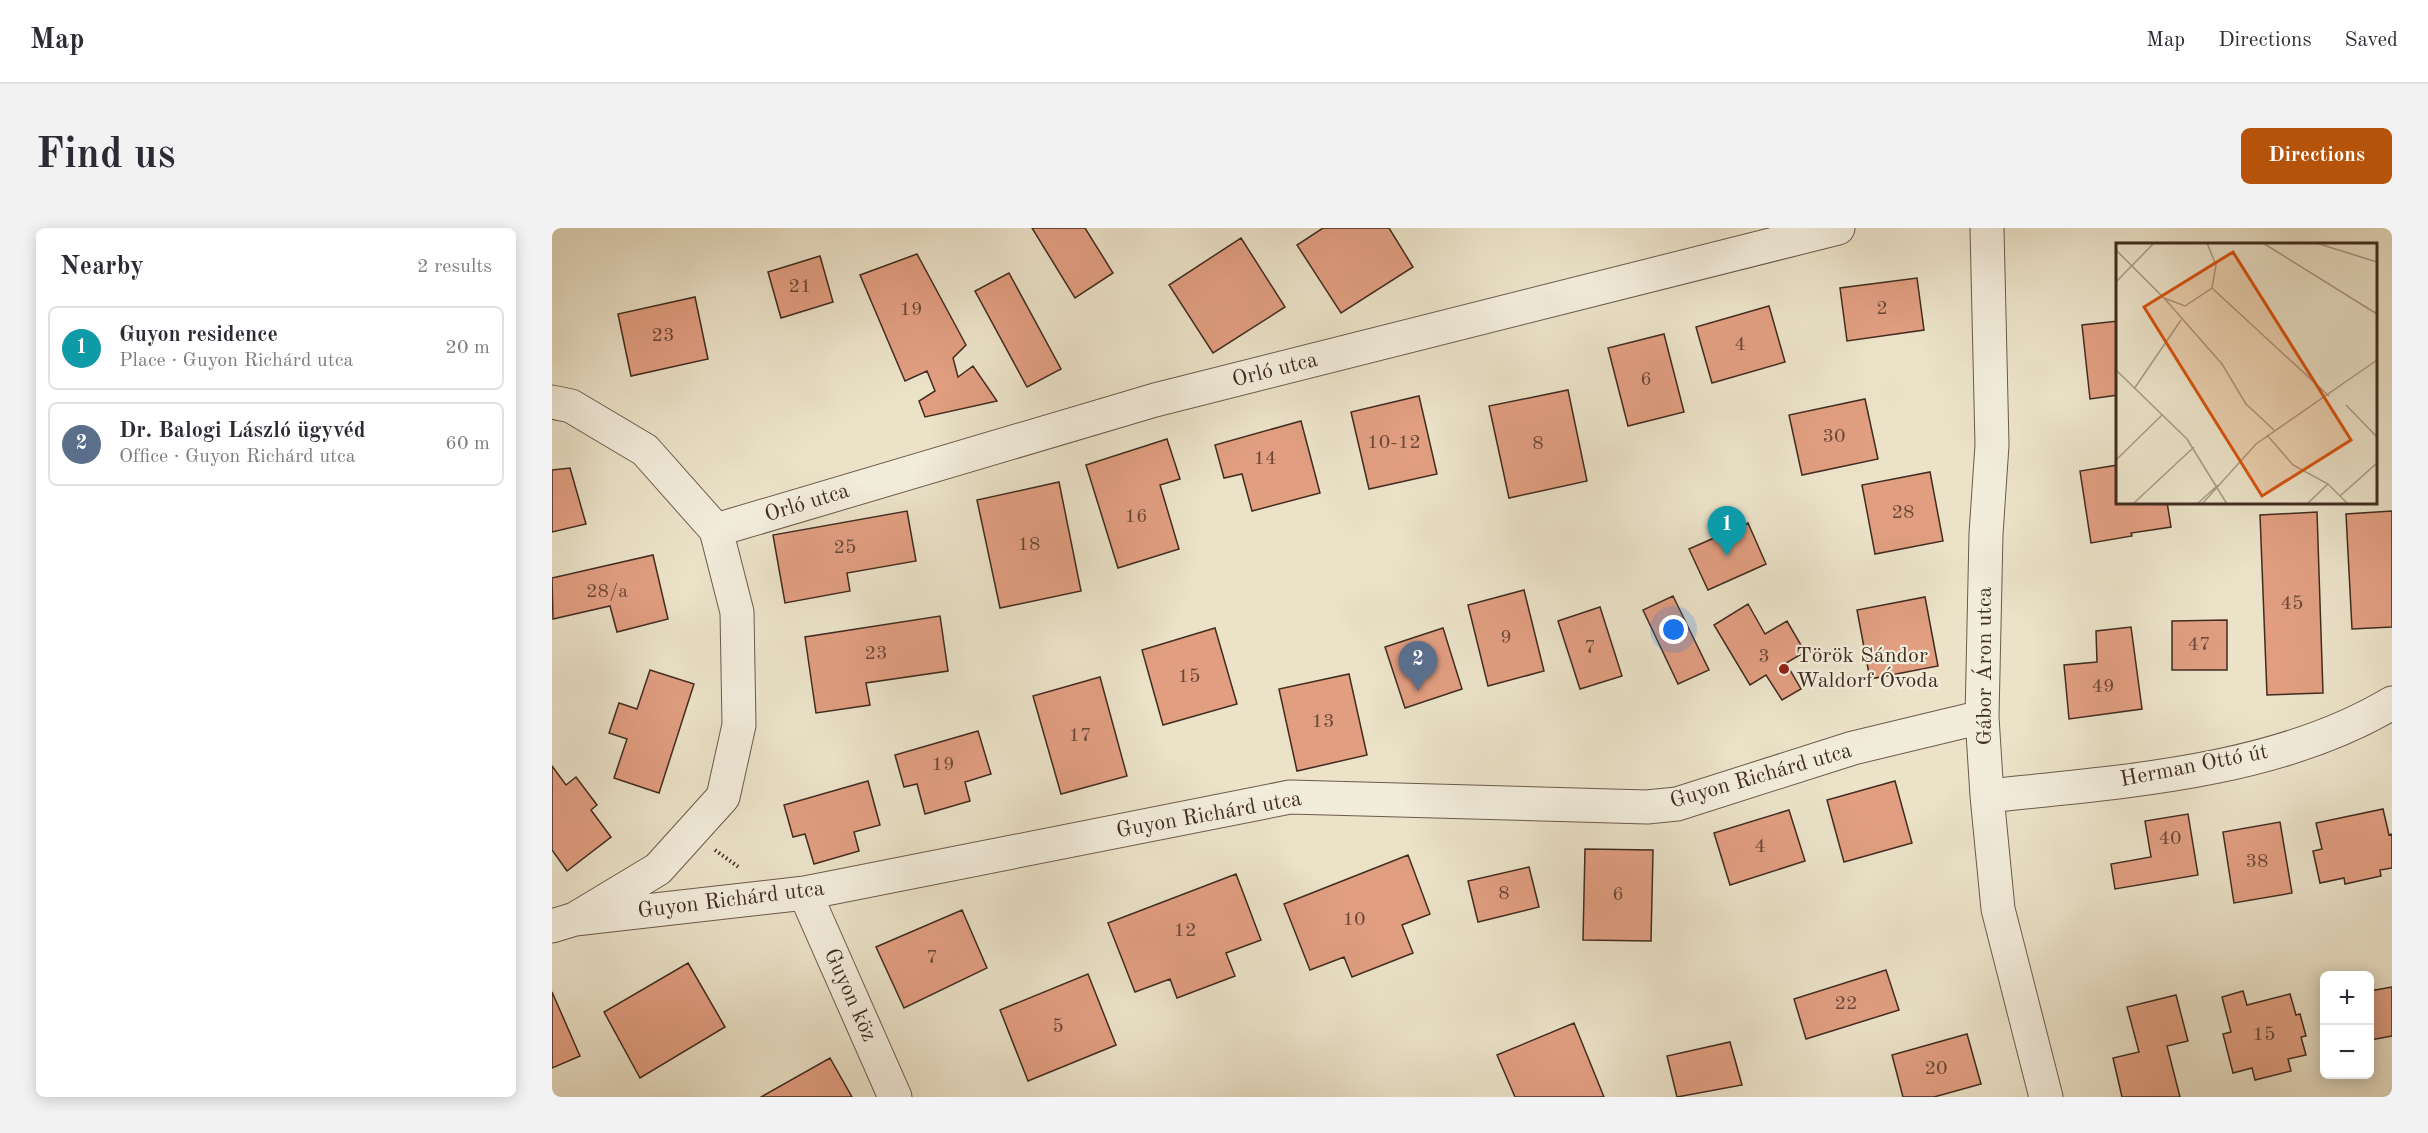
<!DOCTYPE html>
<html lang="en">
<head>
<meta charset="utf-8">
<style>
  body { margin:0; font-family:"Old Standard TT",serif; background:#f2f2f3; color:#2b2b33 }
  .controls { position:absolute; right:18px; bottom:18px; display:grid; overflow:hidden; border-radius:9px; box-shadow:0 3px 15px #0003 }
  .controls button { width:54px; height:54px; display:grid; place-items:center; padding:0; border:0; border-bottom:2px solid #e1e1e2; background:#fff; color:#2b2b33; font:30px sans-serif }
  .you { position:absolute; left:1122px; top:402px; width:21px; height:21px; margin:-15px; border:4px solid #fff; border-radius:50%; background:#1a73e8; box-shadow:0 0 0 9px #1a73e833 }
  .badge { display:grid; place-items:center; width:39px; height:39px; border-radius:50%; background:#b45309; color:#fff; font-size:20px; font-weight:700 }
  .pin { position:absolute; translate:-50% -50px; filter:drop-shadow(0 2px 3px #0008) }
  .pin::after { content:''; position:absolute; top:32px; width:21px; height:18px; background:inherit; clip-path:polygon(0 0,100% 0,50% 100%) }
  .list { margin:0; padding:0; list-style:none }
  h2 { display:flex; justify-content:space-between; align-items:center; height:78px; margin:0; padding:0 24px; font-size:26px }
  h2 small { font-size:20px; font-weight:400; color:#7c7c81 }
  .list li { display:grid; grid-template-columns:39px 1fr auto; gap:18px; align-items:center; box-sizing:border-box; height:84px; margin:0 12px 12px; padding:0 12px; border:2px solid #e1e1e2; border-radius:9px }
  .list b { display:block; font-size:22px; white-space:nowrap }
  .list p { margin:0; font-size:20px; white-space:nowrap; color:#7c7c81 }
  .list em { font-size:20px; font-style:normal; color:#7c7c81 }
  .map { position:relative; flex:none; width:1840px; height:869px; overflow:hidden; border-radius:9px }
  header { display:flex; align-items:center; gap:36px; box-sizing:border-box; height:84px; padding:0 30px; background:#fff; border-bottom:2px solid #e1e1e2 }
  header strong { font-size:28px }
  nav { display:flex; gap:33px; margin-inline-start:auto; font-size:21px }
  .intro { display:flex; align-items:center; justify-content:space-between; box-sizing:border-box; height:144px; padding:0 36px }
  h1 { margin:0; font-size:42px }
  .button { padding:15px 27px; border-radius:9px; background:#b45309; color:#fff; font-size:21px; font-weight:700 }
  main { display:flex; gap:36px; padding:0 36px }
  aside { flex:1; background:#fff; border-radius:9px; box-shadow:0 3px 15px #0003 }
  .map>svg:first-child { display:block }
  .building { fill:#e19e81; stroke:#422c20; stroke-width:1.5 }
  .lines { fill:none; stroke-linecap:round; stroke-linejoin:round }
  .minor-casing { stroke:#6c5a4a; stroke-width:35 }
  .path { stroke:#422c20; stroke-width:4; stroke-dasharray:1.5 3; stroke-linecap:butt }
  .minor { stroke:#f2ecdb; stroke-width:33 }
  .poi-dot { fill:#8f2418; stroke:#f2ecdb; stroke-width:2 }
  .labels { text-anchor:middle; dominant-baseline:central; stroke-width:4.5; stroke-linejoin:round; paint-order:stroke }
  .number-label { font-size:20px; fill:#6a4838 }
  .street-label { font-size:22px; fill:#422c20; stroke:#f2ecdb }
  .poi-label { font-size:22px; fill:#422c20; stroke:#f2ecdb; text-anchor:start }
  .inset-road { fill:none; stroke:#a79985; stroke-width:1.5 }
  .view { fill:#d7540e; fill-opacity:0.15; stroke:#d7540e; stroke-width:3 }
  .inset-edge { fill:none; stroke:#422c20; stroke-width:3 }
</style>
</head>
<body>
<header>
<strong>Map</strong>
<nav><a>Map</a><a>Directions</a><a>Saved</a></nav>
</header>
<div class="intro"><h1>Find us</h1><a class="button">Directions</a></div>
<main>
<aside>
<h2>Nearby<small>2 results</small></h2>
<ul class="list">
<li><span class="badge" style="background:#0f9aa8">1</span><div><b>Guyon residence</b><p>Place · Guyon Richárd utca</p></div><em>20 m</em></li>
<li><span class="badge" style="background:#5c6f8a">2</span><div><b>Dr. Balogi László ügyvéd</b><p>Office · Guyon Richárd utca</p></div><em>60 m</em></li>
</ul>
</aside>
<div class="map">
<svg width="1840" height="869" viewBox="0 0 1840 869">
  <rect width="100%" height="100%" fill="#ebe2c8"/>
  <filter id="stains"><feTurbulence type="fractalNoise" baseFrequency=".00333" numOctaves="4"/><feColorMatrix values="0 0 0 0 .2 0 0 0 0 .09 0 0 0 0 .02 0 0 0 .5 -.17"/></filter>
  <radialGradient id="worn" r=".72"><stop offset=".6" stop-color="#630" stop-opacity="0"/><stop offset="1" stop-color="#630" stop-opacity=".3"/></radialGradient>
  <path class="building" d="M480 0H533L561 45 523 70Z
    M771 0H837L861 39 789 85 745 17Z
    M689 10 733 79 661 125 617 57Z
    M365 26 414 117 401 130 406 149 421 138 445 173 373 189 367 173 383 163 375 143 353 153 308 47Z
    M268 28 281 74 229 90 216 44Z
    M457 45 509 141 475 159 423 63Z
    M1365 50 1372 102 1295 113 1288 60Z
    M143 69 156 131 79 148 66 86Z
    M1217 78 1233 134 1160 155 1144 99Z
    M1566 93V167L1538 171 1530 97Z
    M1112 106 1132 184 1076 198 1056 120Z
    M1016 162 1035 253 957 270 937 178Z
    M867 168 885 246 817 261 799 184Z
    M1313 171 1326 231 1250 247 1237 187Z
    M749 193 768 265 700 283 690 246 672 250 663 217Z
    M615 211 628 251 608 257 627 321 566 340 534 237Z
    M1566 237V274H1615L1619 299 1579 305 1580 308 1539 315 1528 243Z
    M18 240 34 296 0 304V242Z
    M1378 244 1391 313 1323 326 1310 257Z
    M507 254 529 363 448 380 425 272Z
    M355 283 364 333 295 345 298 363 233 375 221 307Z
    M1840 283V399L1800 401 1794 286Z
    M1765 284 1771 465 1715 467 1708 287Z
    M1196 295 1214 336 1156 362 1137 321Z
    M101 327 116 391 65 404 58 378 1 391 0 350Z
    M972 362 992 443 936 458 916 377Z
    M1121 368 1157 442 1126 456 1091 382Z
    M1373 369 1386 438 1318 451 1305 382Z
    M1196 376 1213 406 1235 393 1253 424 1234 435 1249 461 1230 472 1214 447 1198 457 1162 397Z
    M1048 379 1070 448 1028 461 1006 393Z
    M388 388 396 443 314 455 318 477 264 485 253 409Z
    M1675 392V442H1620V393Z
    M1579 399 1590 481 1517 491 1512 437 1545 434 1544 403Z
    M663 400 685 476 611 497 590 422Z
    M891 400 910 461 853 480 833 419Z
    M98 442 142 456 107 565 62 550 75 511 57 505 67 475 85 481Z
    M797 446 815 527 745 543 727 461Z
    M548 449 575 548 509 566 481 468Z
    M426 503 439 546 413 554 418 573 373 586 365 556 352 559 343 527Z
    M0 538 14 557 24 549 45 577 39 582 59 609 15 643 0 622Z
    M316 553 328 597 302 604 307 623 262 636 253 606 241 609 232 577Z
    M1343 553 1360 615 1292 634 1275 572Z
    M1831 581 1837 607 1840 606V640L1828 642 1829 648 1793 656 1792 650 1768 655 1761 623 1770 621 1764 595Z
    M1237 582 1253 633 1178 657 1162 605Z
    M1636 586 1646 647 1563 661 1559 636 1599 629 1593 593Z
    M1728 594 1740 665 1682 675 1671 604Z
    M1033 621 1101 622 1099 713 1031 712Z
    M856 627 878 686 850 697 861 725 800 749 792 729 758 742 732 676Z
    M977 639 987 679 926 694 916 653Z
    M684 646 709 712 674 725 683 748 625 770 618 751 583 764 556 695Z
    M410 682 435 740 352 780 324 719Z
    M136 735 173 799 88 850 52 784Z
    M1334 742 1347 782 1254 811 1242 771Z
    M536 746 564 817 476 853 448 782Z
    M1840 759V808L1818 812V763Z
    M1691 763 1695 777 1738 766 1744 787 1748 786 1754 808 1749 809 1754 827 1736 831 1739 843 1703 852 1700 840 1681 845 1671 806 1679 804 1670 769Z
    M0 764 28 828 0 840Z
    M1624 767 1636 813 1615 818 1628 869H1570L1561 830 1587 824 1575 779Z
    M1022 795 1052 869H963L945 827Z
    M1415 806 1429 856 1382 869H1351L1340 827Z
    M1178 814 1190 857 1125 869 1115 828Z
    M278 830 300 869H209Z"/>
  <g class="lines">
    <g class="minor-casing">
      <path id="minor" d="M1435 0 1440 217 1434 306 1430 489 1435 568 1446 681 1494 869
        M0 174 19 178 93 222 164 302 185 384 187 497 171 569 106 641 23 691 0 698
        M164 302 603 172 1286 0
        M1435 568C1568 554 1723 545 1840 475
        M253 665 343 869
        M23 691 253 665 738 569 1095 579 1125 576 1301 520 1430 489"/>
    </g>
    <path class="path" d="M163 622 188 640"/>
    <use href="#minor" class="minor"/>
  </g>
  <circle class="poi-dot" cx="1232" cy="441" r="6"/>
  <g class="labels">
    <g class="number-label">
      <text x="248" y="59">21</text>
      <text x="1330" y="81">2</text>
      <text x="359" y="82">19</text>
      <text x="111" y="108">23</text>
      <text x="1188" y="117">4</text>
      <text x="1094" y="152">6</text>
      <text x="1282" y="209">30</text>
      <text x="842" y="215">10-12</text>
      <text x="986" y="216">8</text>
      <text x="713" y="231">14</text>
      <text x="1351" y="285">28</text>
      <text x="584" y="289">16</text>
      <text x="477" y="317">18</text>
      <text x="293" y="320">25</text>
      <text x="55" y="364">28/a</text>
      <text x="1740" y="376">45</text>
      <text x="954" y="410">9</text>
      <text x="1647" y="417">47</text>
      <text x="1038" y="420">7</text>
      <text x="324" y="426">23</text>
      <text x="1212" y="429">3</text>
      <text x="637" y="449">15</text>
      <text x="1551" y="459">49</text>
      <text x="771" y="494">13</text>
      <text x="528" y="508">17</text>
      <text x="391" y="537">19</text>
      <text x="1618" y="611">40</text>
      <text x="1208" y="619">4</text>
      <text x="1705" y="634">38</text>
      <text x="952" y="666">8</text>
      <text x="1066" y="667">6</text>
      <text x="802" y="692">10</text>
      <text x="633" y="703">12</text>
      <text x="380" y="730">7</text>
      <text x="1294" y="776">22</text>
      <text x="506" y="799">5</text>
      <text x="1712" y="807">15</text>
      <text x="1384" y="841">20</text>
    </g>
    <g class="street-label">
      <text transform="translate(723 142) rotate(-14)">Orló utca</text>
      <text transform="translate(255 275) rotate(-17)">Orló utca</text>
      <text transform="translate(1433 438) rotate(-90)">Gábor Áron utca</text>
      <text transform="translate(1642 538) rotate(-11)">Herman Ottó út</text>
      <text transform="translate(1209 548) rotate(-16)">Guyon Richárd utca</text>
      <text transform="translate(657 587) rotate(-10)">Guyon Richárd utca</text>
      <text transform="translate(179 672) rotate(-7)">Guyon Richárd utca</text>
      <text transform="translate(298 767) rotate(66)">Guyon köz</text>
    </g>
    <g class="poi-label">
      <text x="1244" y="428">Török Sándor<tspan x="1244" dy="25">Waldorf Óvoda</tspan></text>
    </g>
  </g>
  <g transform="translate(1564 15)">
    <rect width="261" height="261" fill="#ebe2c8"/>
    <path class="inset-road" d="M147 0 261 71M200 0 261 19M0 7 48 55 69 63 96 45 100 22 91 0M0 39 38 0M96 45 213 153M48 55 106 121 130 161 158 187M0 127 71 196 111 261M18 146 65 77M230 162 261 194M151 192 177 222 212 241 232 261M0 217 46 172M224 253 261 220M17 261 78 204M81 261 102 242M86 261 140 201 261 117M191 261 212 241"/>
    <path class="view" d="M117 9 235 197 146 253 28 64Z"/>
    <rect width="261" height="261" class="inset-edge"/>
  </g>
  <rect width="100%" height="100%" filter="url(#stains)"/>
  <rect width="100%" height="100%" fill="url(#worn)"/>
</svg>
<div class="controls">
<button>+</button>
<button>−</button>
</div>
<div class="you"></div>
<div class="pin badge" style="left:1175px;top:328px;background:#0f9aa8">1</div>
<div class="pin badge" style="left:866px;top:463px;background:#5c6f8a">2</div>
</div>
</main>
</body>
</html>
